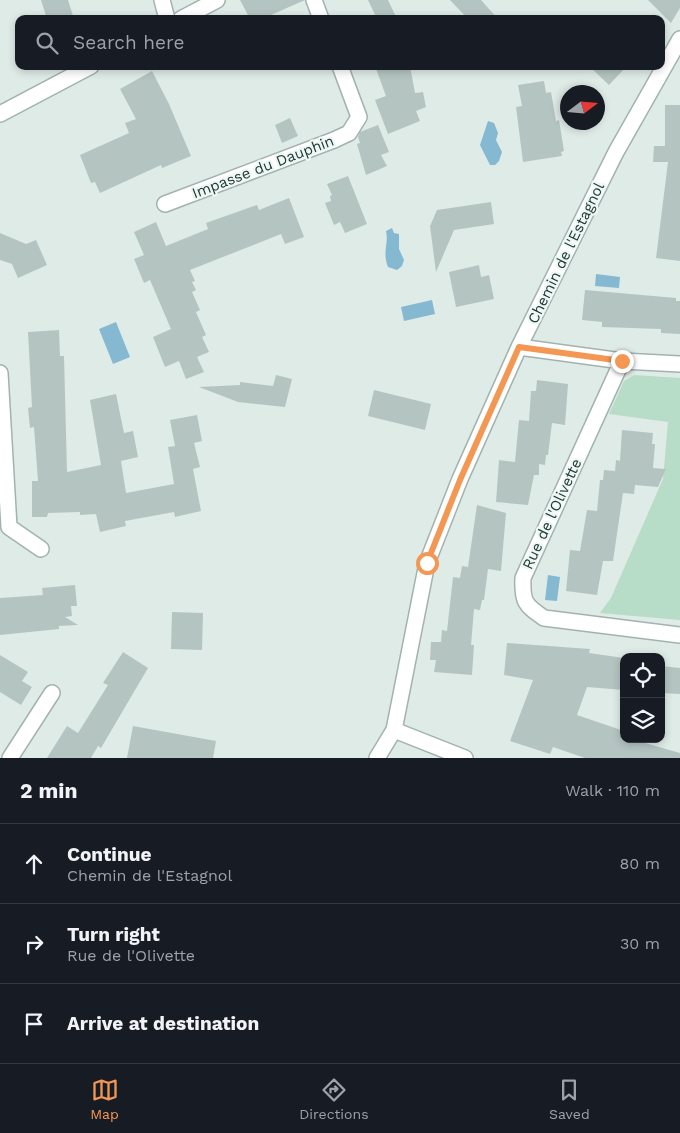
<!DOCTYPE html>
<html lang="en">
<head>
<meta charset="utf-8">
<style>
  body { margin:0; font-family:"Work Sans",sans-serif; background:#20242c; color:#f1f3f6 }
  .controls { position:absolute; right:15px; bottom:15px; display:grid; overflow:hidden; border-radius:10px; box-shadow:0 2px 8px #0003 }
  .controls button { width:45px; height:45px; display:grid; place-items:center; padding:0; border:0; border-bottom:1px solid #363941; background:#171b24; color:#f1f3f6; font:25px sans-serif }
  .compass { position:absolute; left:560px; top:85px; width:45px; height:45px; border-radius:50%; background:#171b24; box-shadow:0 2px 8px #0003; rotate:74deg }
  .stop { position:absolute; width:15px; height:15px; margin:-11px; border:4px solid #f49753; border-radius:50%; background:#fff }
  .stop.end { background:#f49753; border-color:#fff; box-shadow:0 1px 5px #0008 }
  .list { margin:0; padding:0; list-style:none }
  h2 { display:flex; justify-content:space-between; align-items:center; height:65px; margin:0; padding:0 20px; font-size:21px }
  h2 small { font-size:16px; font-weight:400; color:#9ea1a6 }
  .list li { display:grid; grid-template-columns:32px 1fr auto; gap:15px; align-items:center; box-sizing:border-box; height:80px; padding:0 20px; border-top:1px solid #363941 }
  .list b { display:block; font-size:19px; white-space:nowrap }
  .list p { margin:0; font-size:16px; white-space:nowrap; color:#9ea1a6 }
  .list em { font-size:16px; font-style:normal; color:#9ea1a6 }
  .icon { flex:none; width:28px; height:28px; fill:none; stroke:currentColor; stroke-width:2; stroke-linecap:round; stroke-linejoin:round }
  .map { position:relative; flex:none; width:680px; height:758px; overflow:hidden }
  .search { position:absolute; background:#171b24; box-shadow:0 2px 8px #0003; left:15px; right:15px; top:15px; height:55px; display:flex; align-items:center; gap:12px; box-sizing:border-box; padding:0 18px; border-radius:10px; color:#9ea1a6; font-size:19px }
  .sheet { height:305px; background:#171b24 }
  nav { display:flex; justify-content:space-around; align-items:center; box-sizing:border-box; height:70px; border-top:1px solid #363941; background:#171b24; font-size:14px; color:#9ea1a6 }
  nav a { display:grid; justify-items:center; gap:2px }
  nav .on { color:#f49753 }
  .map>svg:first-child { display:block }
  .green { fill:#b7dcc8 }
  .water { fill:#85b8d1 }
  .building { fill:#b4c5c1 }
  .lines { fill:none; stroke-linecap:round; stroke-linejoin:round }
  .street-casing { stroke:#a2b3af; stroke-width:18 }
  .street { stroke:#fff; stroke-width:15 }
  .route { stroke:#f49753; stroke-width:6 }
  .labels { text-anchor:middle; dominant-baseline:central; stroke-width:4.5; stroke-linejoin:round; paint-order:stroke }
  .street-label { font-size:15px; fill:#203b38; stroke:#eff7f5 }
</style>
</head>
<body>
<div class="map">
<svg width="680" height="758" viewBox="0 0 680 758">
  <rect width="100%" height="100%" fill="#dfebe7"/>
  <path class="green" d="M634 375 680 378V620L600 613 611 598 663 479 668 422 609 414 624 381Z"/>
  <path class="water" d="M488 121 494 123 498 133 496 140 502 152 499 161 495 165H490L480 145Z
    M392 228 394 233 399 234V249L404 260 402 266 397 270 388 267C382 252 389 243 386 231Z
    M596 274 620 277 619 288 595 286Z
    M432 300 435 314 404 321 401 307Z
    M116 322 130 357 113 364 99 329Z
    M548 575 560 577 557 601 545 600Z"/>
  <path class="building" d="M41 0H68L74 19H47Z
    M240 0H305L262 19H250Z
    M368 0H388L397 19H377Z
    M450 0H481L498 19H468Z
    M648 0H680V8L671 23Z
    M375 66H410L415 93 423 92 426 107 416 111 420 121 388 134 375 100 386 96Z
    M589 66H627L609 85Z
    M152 71 169 104 191 156 162 168 161 165 100 193 95 182 91 183 80 155 129 133 125 123 136 119 120 89Z
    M544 81 546 93 551 92 556 121 559 120 564 151 561 152 562 156 523 162 516 107 522 106 518 85Z
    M665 105H680V261L656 258 668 162H653L654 146H665Z
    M290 118 298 136 282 143 275 125Z
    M378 125 389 152 381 155 387 166 366 175 357 144 360 143 358 137 360 132Z
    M348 176 367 224 345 233 340 222 334 225 325 203 331 201 330 196 332 195 327 184Z
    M289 198 304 237 285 244 281 234 190 270 195 281 192 282 196 290 192 292 200 310 196 312 206 335 202 337 209 352 197 357 204 372 186 379 179 361 165 367 153 337 171 329 150 280 144 283 134 259 144 255 134 232 156 222 166 246 208 229 206 223 257 205 259 210Z
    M491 202 494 224 454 230 436 272 430 226 437 210Z
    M0 233 26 244 36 240 47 265 18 278 12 264 0 260Z
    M479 265 481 277 489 275 494 299 456 307 449 272Z
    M585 290 676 298V301H680V334L661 333V329L602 327V322L582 320Z
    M59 330 60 356H64L67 472 101 465 90 400 116 394 124 433 133 431 138 457 121 461 126 493 174 484 168 447 175 446 170 420 197 415 202 441 194 443 200 467 193 469 201 511 175 517 174 512 125 521 126 526 100 532 96 514 80 515V512L48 513 47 517H32V481H38L34 427 30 428 28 408 32 407 28 332Z
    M276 375 292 379 285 407 238 402 199 387 240 385V382L273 386Z
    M537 380 568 384 565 425 552 423 548 455H546L545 465 539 464V475H534L528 505 496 502 499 460 515 462 519 420 529 421 531 391H536Z
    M374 390 431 404 425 430 368 416Z
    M622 430 653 433 652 444H655L653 468 666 469 658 487 635 485 634 494 623 493 613 561H603L597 595 566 591 570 550 580 551 587 510 597 511 600 480H603L604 470 615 471 616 460 620 461Z
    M477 505 506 513 501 571 488 569 484 600H482L480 610 474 609 471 645H474L472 675 434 672 436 660H430L431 642H441L442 630 447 631 453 577 460 578 462 566 468 567Z
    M75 585 77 606H71L72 616 65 617 78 625 59 626V629L0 635V598L43 595 42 588Z
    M172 612 203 613 202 650 171 649Z
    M507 643 590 649 589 653 624 658V690L587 687 577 715 624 731V739H631L680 753V758H585L553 747 550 754 510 741 533 680 504 675Z
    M123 652 148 668 101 748 98 746 91 758H47L67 726 78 733 108 685 103 683Z
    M0 655 28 672 22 681 32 687 21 705 0 692Z
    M661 666 680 668V694L661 693Z
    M133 726 216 741 213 758H127Z"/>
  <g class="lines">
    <g class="street-casing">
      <path id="street" d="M162 0 167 19
        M314 0 321 19
        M181 19 217 0
        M0 114 91 66
        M165 204 334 140 349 133 359 117 340 66
        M519 347 622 361 680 364
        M622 361 523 578C522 602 525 605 544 618L680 635
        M0 373 9 527 41 549
        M394 730 465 758
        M10 758 52 693
        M377 758 394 730 427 563 460 479 519 347 616 152 680 39"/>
    </g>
    <use href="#street" class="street"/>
  </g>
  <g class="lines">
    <path class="route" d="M427 563 460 480 519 347 622 361"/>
  </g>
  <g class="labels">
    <g class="street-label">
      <text transform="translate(263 167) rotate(-21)">Impasse du Dauphin</text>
      <text transform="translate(566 253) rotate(-64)">Chemin de l'Estagnol</text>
      <text transform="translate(552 514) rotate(-65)">Rue de l'Olivette</text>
    </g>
  </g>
</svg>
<div class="controls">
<button><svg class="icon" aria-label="locate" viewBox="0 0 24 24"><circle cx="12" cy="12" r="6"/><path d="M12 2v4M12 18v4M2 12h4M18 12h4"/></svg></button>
<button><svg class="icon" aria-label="layers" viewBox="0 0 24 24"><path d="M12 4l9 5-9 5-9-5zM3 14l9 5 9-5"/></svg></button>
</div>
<svg class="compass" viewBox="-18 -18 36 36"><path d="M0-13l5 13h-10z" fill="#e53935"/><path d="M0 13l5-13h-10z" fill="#9ea1a6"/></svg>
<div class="stop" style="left:427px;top:563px"></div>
<div class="stop end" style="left:622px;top:361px"></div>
<div class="search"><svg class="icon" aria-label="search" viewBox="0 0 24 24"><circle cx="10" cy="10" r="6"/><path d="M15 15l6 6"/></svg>Search here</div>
</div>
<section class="sheet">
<h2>2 min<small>Walk · 110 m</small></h2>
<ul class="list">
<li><svg class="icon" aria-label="ahead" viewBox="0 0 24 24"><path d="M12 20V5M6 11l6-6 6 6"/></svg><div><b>Continue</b><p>Chemin de l'Estagnol</p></div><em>80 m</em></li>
<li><svg class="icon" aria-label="right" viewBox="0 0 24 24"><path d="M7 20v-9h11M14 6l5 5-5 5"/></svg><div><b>Turn right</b><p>Rue de l'Olivette</p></div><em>30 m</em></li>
<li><svg class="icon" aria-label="arrive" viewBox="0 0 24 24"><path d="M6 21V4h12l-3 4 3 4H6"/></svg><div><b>Arrive at destination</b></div></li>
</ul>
</section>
<nav>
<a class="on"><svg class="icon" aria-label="map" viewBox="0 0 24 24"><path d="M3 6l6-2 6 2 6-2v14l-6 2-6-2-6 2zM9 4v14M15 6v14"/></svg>Map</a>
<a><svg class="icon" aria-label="directions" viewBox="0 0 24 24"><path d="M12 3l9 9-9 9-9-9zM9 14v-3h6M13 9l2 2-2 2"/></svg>Directions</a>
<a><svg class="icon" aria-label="saved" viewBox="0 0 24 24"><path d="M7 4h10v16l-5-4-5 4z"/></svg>Saved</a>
</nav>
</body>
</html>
